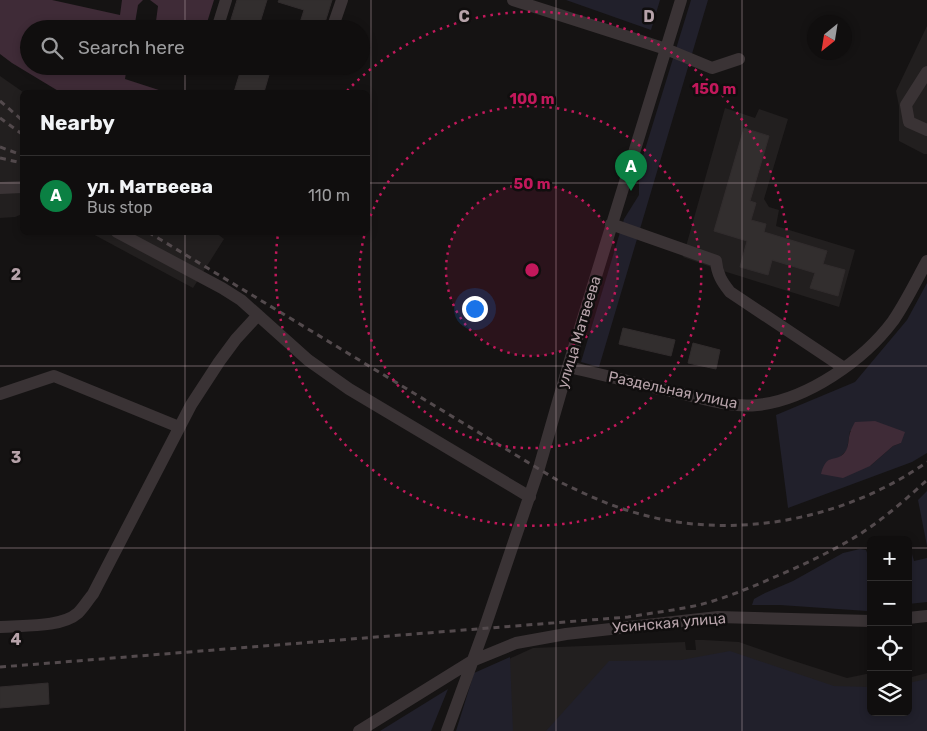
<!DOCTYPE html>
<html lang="en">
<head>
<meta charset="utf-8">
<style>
  body { margin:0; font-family:Rubik,sans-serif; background:#1e1c1c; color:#f1f3f6 }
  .controls { position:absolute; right:15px; bottom:15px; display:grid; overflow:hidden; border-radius:8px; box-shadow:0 2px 8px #0003 }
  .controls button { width:45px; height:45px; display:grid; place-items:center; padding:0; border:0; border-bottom:1px solid #302e2e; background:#100e0e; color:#f1f3f6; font:25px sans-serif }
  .compass { position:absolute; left:807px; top:15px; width:45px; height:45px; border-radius:50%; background:#100e0e; box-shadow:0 2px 8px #0003; rotate:210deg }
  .you { position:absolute; left:474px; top:308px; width:18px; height:18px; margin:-12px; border:4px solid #fff; border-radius:50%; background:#1a73e8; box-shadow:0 0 0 8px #1a73e833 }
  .badge { display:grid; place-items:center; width:32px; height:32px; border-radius:50%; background:#0b8043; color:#fff; font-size:16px; font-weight:700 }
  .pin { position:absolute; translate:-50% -41px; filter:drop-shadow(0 1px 2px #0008) }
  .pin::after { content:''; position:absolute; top:26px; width:18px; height:15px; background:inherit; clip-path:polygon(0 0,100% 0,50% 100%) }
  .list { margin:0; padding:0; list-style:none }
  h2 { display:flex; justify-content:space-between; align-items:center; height:65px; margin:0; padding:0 20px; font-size:21px }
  h2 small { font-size:16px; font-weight:400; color:#9c9c9e }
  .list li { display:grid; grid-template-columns:32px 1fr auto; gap:15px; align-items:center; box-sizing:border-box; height:80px; padding:0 20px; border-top:1px solid #302e2e }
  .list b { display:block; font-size:19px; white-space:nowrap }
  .list p { margin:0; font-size:16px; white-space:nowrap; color:#9c9c9e }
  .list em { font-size:16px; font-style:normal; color:#9c9c9e }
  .icon { flex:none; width:28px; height:28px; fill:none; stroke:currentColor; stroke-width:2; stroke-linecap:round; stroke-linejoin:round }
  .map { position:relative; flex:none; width:927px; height:731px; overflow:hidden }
  .search { position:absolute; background:#100e0e; box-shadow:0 2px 8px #0003; left:20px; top:20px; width:350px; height:55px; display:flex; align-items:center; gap:12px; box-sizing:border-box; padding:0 18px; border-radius:28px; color:#9c9c9e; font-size:19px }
  .panel { position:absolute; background:#100e0e; box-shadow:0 2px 8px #0003; left:20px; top:90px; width:350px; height:145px; border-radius:8px }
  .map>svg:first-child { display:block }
  .built { fill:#221f1f }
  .green { fill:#21202b; fill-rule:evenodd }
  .water { fill:#3f2b37 }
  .building { fill:#322e2e; stroke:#312c2d }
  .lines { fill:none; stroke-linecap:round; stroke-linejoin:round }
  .minor { stroke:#3a3335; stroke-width:12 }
  .rail { stroke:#534a4d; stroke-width:3; stroke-dasharray:6 5; stroke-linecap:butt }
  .grid { fill:none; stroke:#b7a3aa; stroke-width:1; stroke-opacity:0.55 }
  .ring { fill:none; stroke:#c2185b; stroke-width:2.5; stroke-dasharray:2.5 5 }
  .labels { text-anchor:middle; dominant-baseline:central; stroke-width:5; stroke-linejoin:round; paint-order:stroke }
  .street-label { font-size:15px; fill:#b7a3aa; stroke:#100e0e }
  .grid-label { font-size:16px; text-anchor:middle; font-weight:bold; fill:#b7a3aa; stroke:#100e0e; stroke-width:5; stroke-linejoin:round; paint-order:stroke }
  .centre { fill:#c2185b; stroke:#100e0e; stroke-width:2.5 }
  .ring-label { font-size:15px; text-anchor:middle; font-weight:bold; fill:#c2185b; stroke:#100e0e; stroke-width:5; stroke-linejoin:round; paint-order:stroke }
</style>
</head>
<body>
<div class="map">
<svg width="927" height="731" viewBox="0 0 927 731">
  <rect width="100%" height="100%" fill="#151313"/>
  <path class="built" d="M927 26V154H924L899 141V106L896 91Z
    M0 76 23 92 22 214 15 217 0 218Z
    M725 108 755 118 759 109 788 119 764 199 769 207 779 210 776 226 855 250 839 307 717 269 683 257Z
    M215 232 224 239 193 288 91 233Z
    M695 640H704L739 642 788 659 847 678 871 673V712H908V678L927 673V731H479L488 680 511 658 533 648 685 642 686 650H696Z"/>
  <path class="green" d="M566 0H660L651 30Z
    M691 0H708L599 367 581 362 624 219 639 195V169Z
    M927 283V453L912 462 788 508 776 415 855 382 907 320ZM850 431 901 443 893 446 870 466 840 457 847 450Z
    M927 491V546L918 500Z
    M910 547 914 561 927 558V602L908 604V548Z
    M860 549 866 550 868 555 871 557V611H867L780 605H752L754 599 765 593 793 581 843 553Z
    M730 651 834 686 871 687V712H908V683L927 679V731H546L609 661 681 660Z
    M510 657 513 731H456L474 673Z
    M448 689 431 731H380Z"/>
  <path class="water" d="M0 0H52L120 15 122 0H143L138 5 134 29H29V66H127L125 79 165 92H60L12 63 0 54Z
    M150 0H214L205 29H155L158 6Z
    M875 421 905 432 901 443 893 446 870 466 843 478 821 474C827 451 836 464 845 452 849 447 848 439 850 433 851 429 853 426 855 422Z"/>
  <path class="building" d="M237 0H267L258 29H228Z
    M279 0H332L323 29H298L304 10 278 2Z
    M242 66H264L271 68 264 92H234Z
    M744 128 769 136 750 201 756 203 751 220 766 224 764 232 827 251 823 264 845 270 838 296 810 288 815 273 772 260 768 275 740 267 747 241 714 231Z
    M623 328 675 340 671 356 619 344Z
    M693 343 720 350 716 369 688 363Z
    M48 683 49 704 0 708V687Z"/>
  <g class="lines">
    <path class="minor" d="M513 0 666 49 712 68 739 59
      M217 29 226 0
      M332 29 342 0
      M927 72 906 105 909 122 927 130
      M0 188 22 187
      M611 224 716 261C717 274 722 282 730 292L844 368
      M117 232 222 288 241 300 308 360 349 389 530 497
      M568 367C604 375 639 384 675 392 702 398 730 408 757 405 807 400 864 360 893 321 906 302 916 281 927 261
      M0 394 54 376 179 427
      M908 618 927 616
      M0 627C22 625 61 628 78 613 84 607 88 600 93 594L191 405 219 362 236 339 258 315
      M359 731 472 661 516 643 566 634 718 617 871 621
      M447 731 485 627 539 468 568 367 681 0"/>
    <path class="rail" d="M0 101 22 120
      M0 118 22 134
      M0 147 22 155
      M0 158 22 163
      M148 232 562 483C587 495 613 507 640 514 736 541 846 519 927 462
      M0 667 628 617C652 613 676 610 699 605 726 598 752 587 777 576 803 565 828 553 852 539 879 523 904 501 927 480"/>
  </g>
  <path class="grid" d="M185 0V29M371 0V731M556 0V731M742 0V731M185 66V92M0 183H22M368 183H927M185 232V731M0 366H927M0 548H871M908 548H927"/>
  <circle cx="532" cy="270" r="86" fill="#c2185b" fill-opacity=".12"/>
  <g class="ring">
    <circle cx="532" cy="270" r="86"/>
    <path d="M368 223A171 171 0 1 1 365 233"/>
    <path d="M347 91A257 257 0 1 1 278 234"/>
  </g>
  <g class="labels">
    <g class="street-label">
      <text transform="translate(579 332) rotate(-73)">улица Матвеева</text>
      <text transform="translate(673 390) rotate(12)">Раздельная улица</text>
      <text transform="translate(669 623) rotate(-5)">Усинская улица</text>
    </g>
  </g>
  <g class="grid-label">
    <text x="464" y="22">C</text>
    <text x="649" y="22">D</text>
    <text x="16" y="280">2</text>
    <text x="16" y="463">3</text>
    <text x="16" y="645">4</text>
  </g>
  <circle cx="532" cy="270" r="8" class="centre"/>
  <g class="ring-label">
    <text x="714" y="94">150 m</text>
    <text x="532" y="104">100 m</text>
    <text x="532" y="189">50 m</text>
  </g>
</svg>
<div class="controls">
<button>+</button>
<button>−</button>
<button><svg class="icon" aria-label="locate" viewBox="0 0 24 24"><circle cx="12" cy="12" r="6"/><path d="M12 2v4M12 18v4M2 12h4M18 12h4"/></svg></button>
<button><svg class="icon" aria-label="layers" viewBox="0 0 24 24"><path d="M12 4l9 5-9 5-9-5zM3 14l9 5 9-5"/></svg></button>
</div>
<svg class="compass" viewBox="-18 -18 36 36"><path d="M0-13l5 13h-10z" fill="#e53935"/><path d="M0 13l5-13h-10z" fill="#9c9c9e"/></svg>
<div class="you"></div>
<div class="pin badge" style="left:631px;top:191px">A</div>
<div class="search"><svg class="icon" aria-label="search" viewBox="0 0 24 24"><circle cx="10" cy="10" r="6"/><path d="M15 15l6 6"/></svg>Search here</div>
<section class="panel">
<h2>Nearby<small></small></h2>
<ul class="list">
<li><span class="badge">A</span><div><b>ул. Матвеева</b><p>Bus stop</p></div><em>110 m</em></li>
</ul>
</section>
</div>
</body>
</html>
